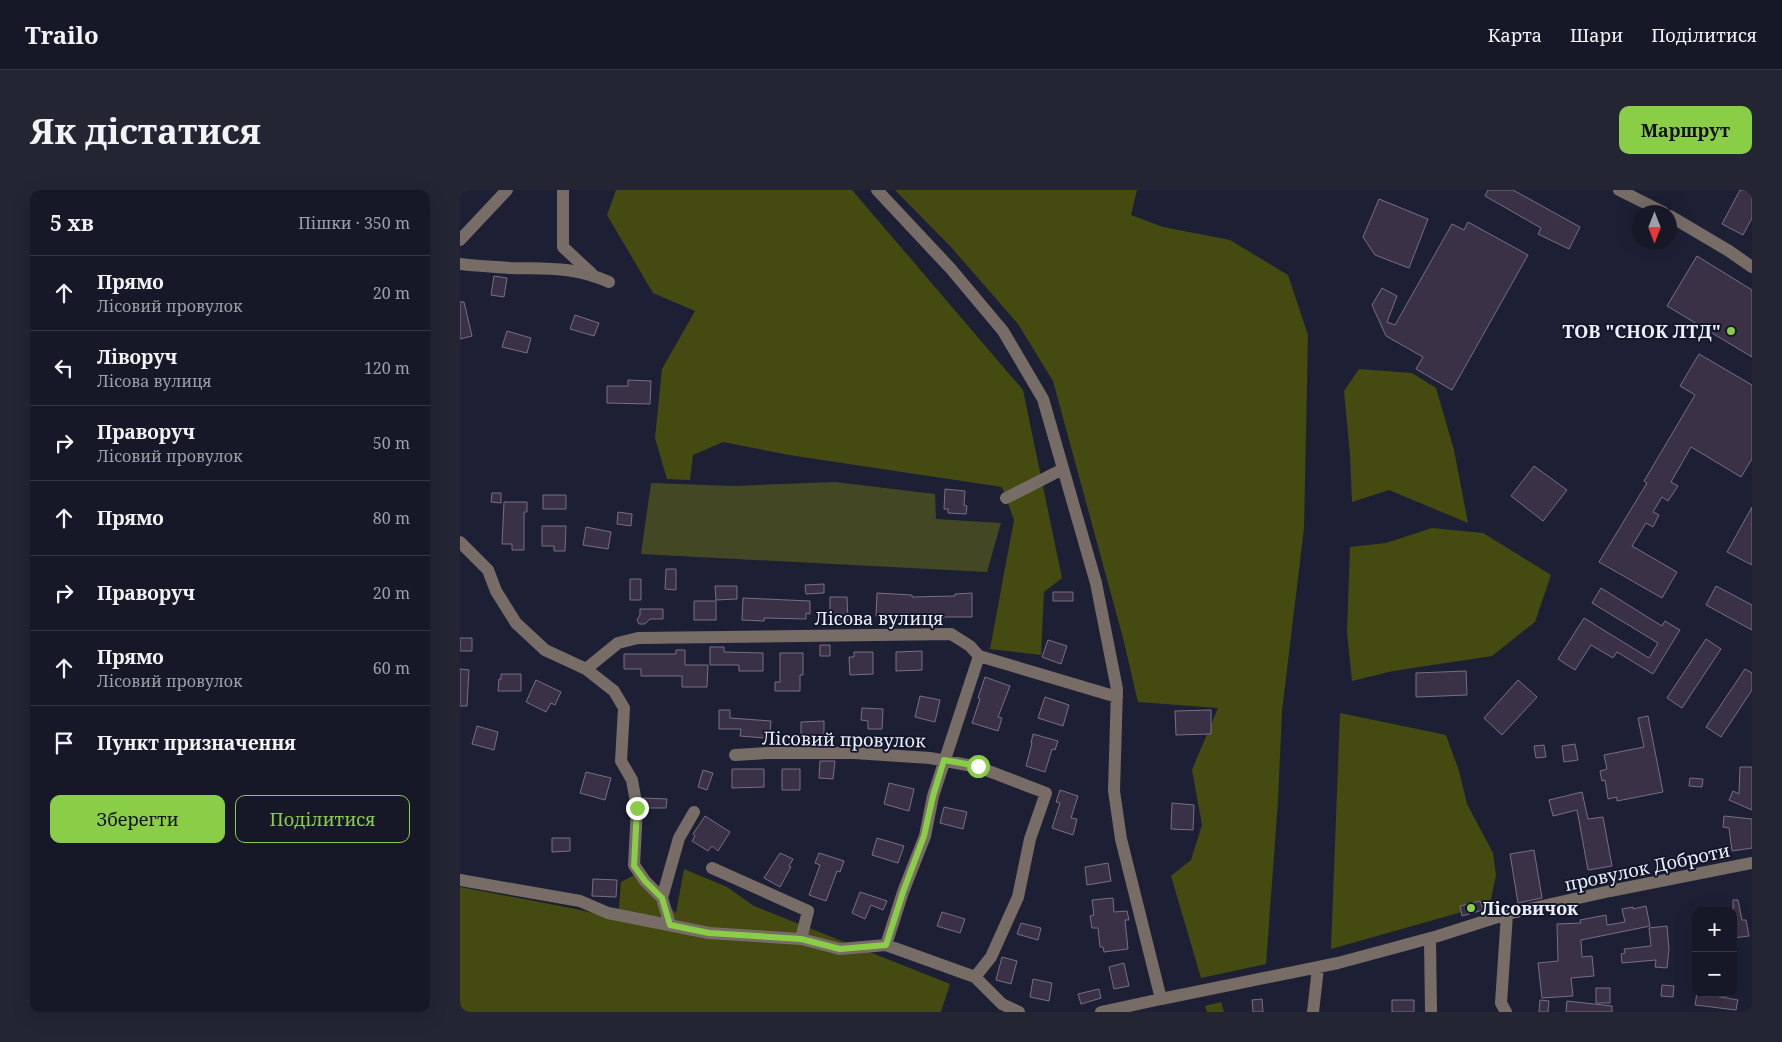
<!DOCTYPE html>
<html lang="uk">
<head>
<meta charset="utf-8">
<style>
  body { margin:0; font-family:"Noto Serif",serif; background:#232533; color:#f1f3f6 }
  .controls { position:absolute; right:15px; bottom:15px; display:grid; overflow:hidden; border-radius:10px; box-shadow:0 5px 20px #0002 }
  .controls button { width:45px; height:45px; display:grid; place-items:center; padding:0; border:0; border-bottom:1px solid #353744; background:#161827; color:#f1f3f6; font:25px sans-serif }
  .compass { position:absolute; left:1172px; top:15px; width:45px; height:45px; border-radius:50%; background:#161827; box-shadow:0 5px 20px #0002; rotate:180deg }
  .stop { position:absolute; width:15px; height:15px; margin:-11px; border:4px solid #8ace48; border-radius:50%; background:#fff }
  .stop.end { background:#8ace48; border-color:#fff; box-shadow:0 1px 5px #0008 }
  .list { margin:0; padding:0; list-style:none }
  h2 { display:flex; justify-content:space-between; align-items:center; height:65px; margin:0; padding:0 20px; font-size:21px }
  h2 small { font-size:16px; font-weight:400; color:#9ea0a7 }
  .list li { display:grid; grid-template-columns:32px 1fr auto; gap:15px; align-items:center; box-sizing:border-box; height:75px; padding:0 20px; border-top:1px solid #353744 }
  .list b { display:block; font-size:19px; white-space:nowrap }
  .list p { margin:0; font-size:16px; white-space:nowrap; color:#9ea0a7 }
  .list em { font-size:16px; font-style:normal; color:#9ea0a7 }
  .actions { display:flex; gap:10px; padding:15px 20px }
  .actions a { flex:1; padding:11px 0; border:1px solid #8ace48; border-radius:10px; text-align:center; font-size:18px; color:#8ace48 }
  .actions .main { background:#8ace48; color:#111 }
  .icon { flex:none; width:28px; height:28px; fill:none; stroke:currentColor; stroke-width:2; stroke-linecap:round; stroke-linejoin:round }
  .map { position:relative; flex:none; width:1292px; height:822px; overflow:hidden; border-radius:10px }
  header { display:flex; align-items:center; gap:30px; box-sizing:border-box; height:70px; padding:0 25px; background:#161827; border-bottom:1px solid #353744 }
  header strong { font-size:24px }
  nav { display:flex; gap:28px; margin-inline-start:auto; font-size:18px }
  .intro { display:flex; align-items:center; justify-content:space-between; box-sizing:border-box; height:120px; padding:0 30px }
  h1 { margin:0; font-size:35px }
  .button { padding:12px 22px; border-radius:10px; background:#8ace48; color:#111; font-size:18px; font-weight:700 }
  main { display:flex; gap:30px; padding:0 30px }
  aside { flex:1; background:#161827; border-radius:10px; box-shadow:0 5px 20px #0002 }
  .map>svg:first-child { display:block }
  .green { fill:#434724 }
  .forest { fill:#454a10 }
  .building { fill:#3b3146; stroke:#796e85 }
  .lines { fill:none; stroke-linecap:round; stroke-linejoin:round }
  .minor { stroke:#786c66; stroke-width:12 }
  .route { stroke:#8ace48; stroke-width:6 }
  .poi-dot { fill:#8ace48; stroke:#14162a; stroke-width:2 }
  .labels { text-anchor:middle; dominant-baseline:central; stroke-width:4; stroke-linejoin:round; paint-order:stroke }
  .poi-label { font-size:18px; font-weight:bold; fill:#eceffd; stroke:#14162a; text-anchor:end }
  .street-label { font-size:18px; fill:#eceffd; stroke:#14162a }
</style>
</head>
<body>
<header>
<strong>Trailo</strong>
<nav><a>Карта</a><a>Шари</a><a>Поділитися</a></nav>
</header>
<div class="intro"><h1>Як дістатися</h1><a class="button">Маршрут</a></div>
<main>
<aside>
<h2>5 хв<small>Пішки · 350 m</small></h2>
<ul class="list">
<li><svg class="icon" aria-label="ahead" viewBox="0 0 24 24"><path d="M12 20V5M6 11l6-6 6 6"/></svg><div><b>Прямо</b><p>Лісовий провулок</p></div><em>20 m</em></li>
<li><svg class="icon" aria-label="left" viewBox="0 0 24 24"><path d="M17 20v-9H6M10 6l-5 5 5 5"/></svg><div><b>Ліворуч</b><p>Лісова вулиця</p></div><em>120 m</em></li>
<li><svg class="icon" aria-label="right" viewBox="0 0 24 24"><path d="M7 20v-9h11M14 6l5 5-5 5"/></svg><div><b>Праворуч</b><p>Лісовий провулок</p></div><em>50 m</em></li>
<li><svg class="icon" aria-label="ahead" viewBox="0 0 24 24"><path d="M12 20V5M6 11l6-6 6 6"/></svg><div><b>Прямо</b></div><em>80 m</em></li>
<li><svg class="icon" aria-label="right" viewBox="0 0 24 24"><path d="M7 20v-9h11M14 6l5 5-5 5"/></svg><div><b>Праворуч</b></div><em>20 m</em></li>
<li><svg class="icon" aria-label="ahead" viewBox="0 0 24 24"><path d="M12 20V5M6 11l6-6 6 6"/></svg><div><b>Прямо</b><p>Лісовий провулок</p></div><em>60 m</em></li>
<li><svg class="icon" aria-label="arrive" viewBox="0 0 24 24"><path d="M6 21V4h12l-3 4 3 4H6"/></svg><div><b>Пункт призначення</b></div></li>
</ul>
<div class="actions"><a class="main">Зберегти</a><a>Поділитися</a></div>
</aside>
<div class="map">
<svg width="1292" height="822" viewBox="0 0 1292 822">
  <rect width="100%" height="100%" fill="#1d2034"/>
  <path class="green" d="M375 292 475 304 476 329 541 333 527 382 181 364 191 293 273 296Z"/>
  <path class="forest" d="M156 0H392L563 200 602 388 584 402 581 465 530 459 554 330 542 297 329 265 263 252 233 265 230 290 207 289 195 248 202 179 235 121 193 103 147 25Z
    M435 0H677L671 25 703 37 770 50 828 85 848 145 844 338 822 521 818 611 806 774 741 788 711 686 731 670 742 635 732 580 758 518 678 512 663 448 593 191 558 134 491 57Z
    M899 179 952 183 976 198 994 260 1008 333 929 300 892 312 890 265 884 201Z
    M972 338 1023 343 1091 385 1075 432 1032 466 933 481 892 491 887 442 890 357 926 353Z
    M880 523 986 545 999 581 1007 614 1033 663 1036 685 1030 714 871 759Z
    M224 679 267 697 294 716 490 794 481 822H0V697L116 719 158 729 161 692 176 684 216 723Z
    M761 812 764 822H747L745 816Z"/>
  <path class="building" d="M1028 0H1053L1120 37 1109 59 1078 44 1081 38 1025 6Z
    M1280 0H1292V28L1283 45 1262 34Z
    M919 9 968 29 949 78 915 65 903 47Z
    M1008 32 1068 65 992 200 956 179 963 167 926 146 912 115 922 98 937 106 927 132 935 135 992 34 1004 40Z
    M1237 66 1292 100V167L1207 116Z
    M34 86 47 88 44 107 31 105Z
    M0 112H4L12 146 0 149Z
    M115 125 139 133 134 146 110 139Z
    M47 141 71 148 67 163 42 157Z
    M1239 164 1292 195V269L1281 287 1231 257 1211 292 1218 296 1208 311 1202 307 1193 322 1199 325 1193 337 1186 333 1172 356 1217 382 1202 408 1139 372 1187 293 1184 291 1235 205 1220 196Z
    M168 190 191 191 190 214 147 213V196H168Z
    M1074 276 1107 300 1083 331 1051 306Z
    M485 299 505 301 504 315 507 316 506 324 488 323V319H484Z
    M32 303H41V313L31 312Z
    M83 305H106V319H83Z
    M44 312H67V322H64V360H52V354H42Z
    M1292 317V375L1267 362Z
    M158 322 172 324 171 336 157 334Z
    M82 336H106L105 361H94V356H82Z
    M126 337 151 342 148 359 123 355Z
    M206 379H216V400L205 399Z
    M170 389H181V410H170Z
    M364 394V403L346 404 345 395Z
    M255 396H277V409L256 410Z
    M1256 396 1292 415V440L1246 415Z
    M1141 398 1202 436 1205 431 1220 440 1193 484 1157 462 1153 468 1131 455 1115 480 1098 469 1124 428 1189 468 1198 453 1132 413Z
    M593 402H613V411H593Z
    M417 403 452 405V407L495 406V404L512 403V427H483V429L465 430 442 428V426H416Z
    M370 407H387L388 430H370Z
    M283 408 350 411V424L346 423V429L304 428V431L282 430Z
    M234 411H256V430H234Z
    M180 419H203V429H190L185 434H179L177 430 180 425Z
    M0 448H12V461H0Z
    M1246 449 1261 459 1222 518 1207 508Z
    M588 450 607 456 601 474 582 467Z
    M360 455H370V466H360Z
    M250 457H264V462L303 463V481H279V475H250Z
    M216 460H225V475H248L247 497H222V486H181V479H164V464H216Z
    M462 461V480L436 481V462Z
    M394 462H413V484L390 485 389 467H394Z
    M320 463H343V485H340V501H315V492H320Z
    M0 479 9 480 7 516H0Z
    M1285 479 1292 483V500L1261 547 1246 537Z
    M1006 481 1007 505 956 507V483Z
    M41 484H61V501H38L39 489H41Z
    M525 487 550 496 538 527 542 528 538 541 512 533 520 509 518 508Z
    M76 490 101 502 95 515 91 513 86 522 66 512Z
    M1058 490 1077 507 1042 545 1024 528Z
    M460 506 480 510 475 532 455 527Z
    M585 507 609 515 603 536 578 528Z
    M402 518 423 519 422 539H408V531L401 530Z
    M259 520H270V528L311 531 310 543H305V548L280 546 281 539H259Z
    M751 520V544L716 545 715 521Z
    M1188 526 1203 602 1157 611V607L1148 609 1145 590 1142 591 1140 581 1147 579 1144 565 1184 557 1178 528Z
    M364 531V550L341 551V532Z
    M17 536 38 542 34 560 12 554Z
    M573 544 598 551 595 560 592 559 585 582 566 576 572 553H571Z
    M1115 554 1118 570 1104 572 1102 556Z
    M1084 555 1086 567 1076 568 1074 556Z
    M360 571H375L373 589 359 588Z
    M1280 577H1292V620L1269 610 1273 601 1279 604Z
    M272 579H304V597L272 598Z
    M322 579H340V600H322Z
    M243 580 253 583 247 600 238 597Z
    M126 582 151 588 145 610 120 603Z
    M1230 588 1243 589 1242 597 1229 596Z
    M429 593 454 599 449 621 424 614Z
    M600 600 618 606 611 628 617 629 613 645 592 638 600 613 596 612Z
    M1122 602 1128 629 1143 627 1152 676 1128 680 1117 620 1093 626 1089 610Z
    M183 608 207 609 206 618H185Z
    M712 613 734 615 733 640 711 639Z
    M484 617 507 622 503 639 480 633Z
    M245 626 270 642 258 661 252 656 248 661 232 651 235 646 233 644Z
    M1264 626 1292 629V658L1272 661 1269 638 1263 637Z
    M92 648H110V661L92 662Z
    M417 648 444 656 438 673 412 665Z
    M1074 660 1082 708 1058 713 1050 664Z
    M320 663 333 669 329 676 331 677 320 697 304 688Z
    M359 663 384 671 380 682 377 681 366 711 349 705 360 675 355 673Z
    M648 673 651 691 627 695 625 677Z
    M133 689 157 690 156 707 132 706Z
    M400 702 427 711 423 720 411 715 405 729 392 723Z
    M653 708 654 722 667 721 669 730H665L668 759 644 762 643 757H640L638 738H632L630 726 634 725 632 710Z
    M1273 710H1278L1282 730H1286L1289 746 1273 748Z
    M1020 711 1023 720 1002 726 1000 716Z
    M1186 716 1190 736 1121 750 1122 767 1132 766 1134 786 1111 788 1113 806 1082 808 1078 773 1098 771 1097 734 1121 733 1120 730 1146 725 1147 735 1165 732 1162 719 1173 717V719Z
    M482 722 505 729 500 743 477 736Z
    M561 733 581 738 578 750 557 744Z
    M1207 736 1209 759 1207 778 1195 777 1196 770 1162 773 1161 764 1165 763 1164 759 1191 756 1189 738Z
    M542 767 557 771 551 794 536 790Z
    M664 773 669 796 654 799 649 777Z
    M573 789 592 793 589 811 570 807Z
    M1202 795 1214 796 1213 807 1201 806Z
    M1136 798H1150V813H1136Z
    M639 799 641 808 621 814 618 804Z
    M1237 803H1255V806L1278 810 1276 820 1235 815Z
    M802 809 803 822H793L792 810Z
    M932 810H954V822H932Z
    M1080 810 1089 811 1088 822H1079Z
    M1107 811 1152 816V822H1106Z"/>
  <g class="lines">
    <path class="minor" d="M103 0V57L132 84
      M417 0 491 79 543 141 583 209 636 393 657 499 654 601 661 649 701 809 641 822
      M1159 0 1203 22
      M1210 26 1269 61 1292 77
      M0 50 47 0
      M0 74C17 76 34 77 50 78 88 79 113 76 149 92
      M546 308 603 279
      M0 352 28 380 36 401 56 433 85 460 126 479 154 501 164 518 161 571 172 590 177 618 174 675 185 691 202 708 210 735
      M519 466 657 507
      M126 479 158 453 178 448 491 444 510 456 519 466 473 606 465 646 443 702 426 755
      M275 565 308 563H394L470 568 518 577 586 603 570 649 558 707 531 767 515 787
      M252 678 348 721 341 749 380 759 426 755 515 787 542 814 559 822
      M0 690 120 711 148 723 249 743 341 749
      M202 708 219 648 234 622
      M970 748 971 822
      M701 809 878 773 978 746 1047 724 1150 701 1292 673
      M853 822 858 778
      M1046 822 1041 813 1047 724"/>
  </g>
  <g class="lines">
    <path class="route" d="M177 618 174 676 185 691 202 708 210 735 249 743 341 749 380 759 426 755 443 702 464 646 473 606 484 570 518 576"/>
  </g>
  <g class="poi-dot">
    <circle cx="1271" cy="141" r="5"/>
    <circle cx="1011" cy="718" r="5"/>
  </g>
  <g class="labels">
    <g class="poi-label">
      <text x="1261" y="141">ТОВ "СНОК ЛТД"</text>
      <text x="1021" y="718" text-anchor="start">Лісовичок</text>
    </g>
    <g class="street-label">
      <text x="419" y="428">Лісова вулиця</text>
      <text transform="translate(384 549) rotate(1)">Лісовий провулок</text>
      <text transform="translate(1187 677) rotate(-12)">провулок Доброти</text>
    </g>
  </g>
</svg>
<div class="controls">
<button>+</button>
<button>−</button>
</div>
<svg class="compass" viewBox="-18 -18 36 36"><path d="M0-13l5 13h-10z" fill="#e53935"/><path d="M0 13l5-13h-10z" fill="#9ea0a7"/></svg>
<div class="stop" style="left:518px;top:576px"></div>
<div class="stop end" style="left:177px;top:618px"></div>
</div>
</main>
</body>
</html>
